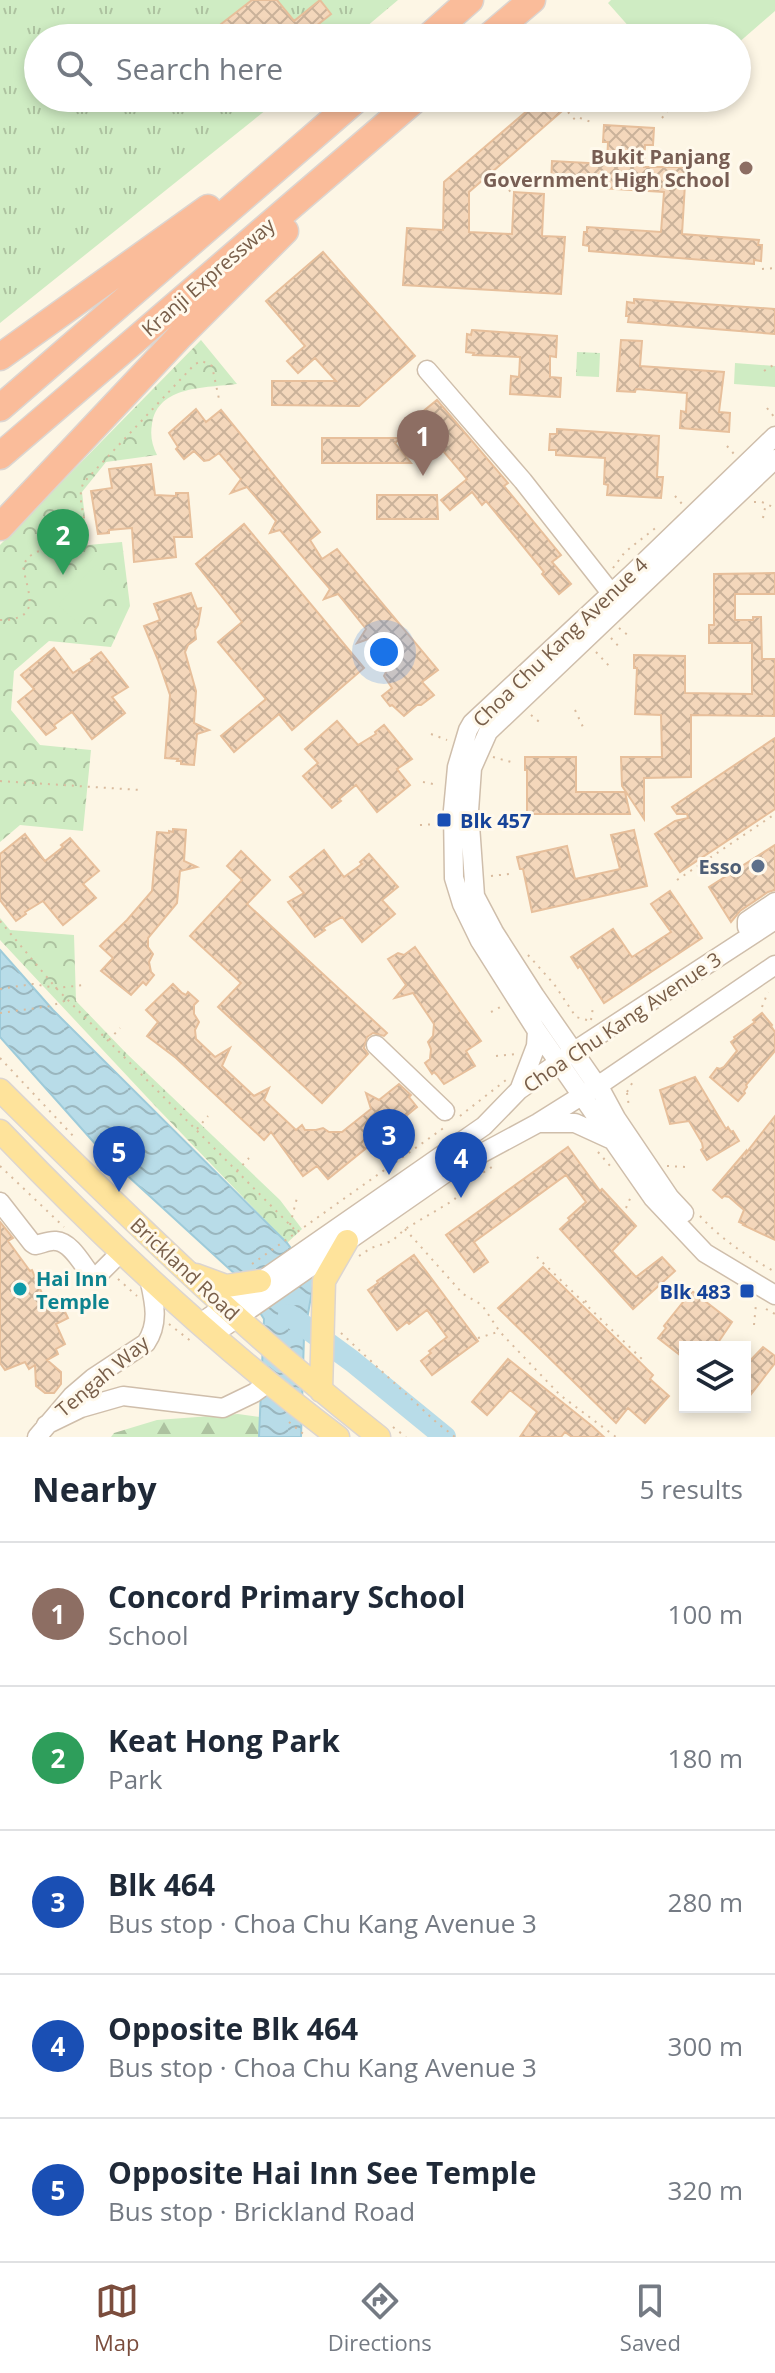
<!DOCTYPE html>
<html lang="en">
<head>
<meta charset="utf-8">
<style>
  body { margin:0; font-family:"Open Sans",sans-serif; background:#f2f2f3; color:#1f2937 }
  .controls { position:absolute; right:24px; bottom:24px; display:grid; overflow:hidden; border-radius:0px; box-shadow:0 4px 12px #0003 }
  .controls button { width:72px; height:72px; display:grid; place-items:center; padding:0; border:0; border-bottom:2px solid #e0e1e3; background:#fff; color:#1f2937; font:40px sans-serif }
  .you { position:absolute; left:384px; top:652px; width:28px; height:28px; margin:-20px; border:6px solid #fff; border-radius:50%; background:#1a73e8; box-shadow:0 0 0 12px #1a73e833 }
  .badge { display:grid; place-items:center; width:52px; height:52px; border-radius:50%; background:#7b4d3d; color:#fff; font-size:26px; font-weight:700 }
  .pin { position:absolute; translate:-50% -66px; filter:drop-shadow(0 2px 4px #0008) }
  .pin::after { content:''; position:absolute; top:42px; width:28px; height:24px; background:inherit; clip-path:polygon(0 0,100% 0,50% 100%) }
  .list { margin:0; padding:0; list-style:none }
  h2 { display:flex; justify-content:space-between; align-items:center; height:104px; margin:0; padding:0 32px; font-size:34px }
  h2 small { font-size:26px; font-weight:400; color:#747a83 }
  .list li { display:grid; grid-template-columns:52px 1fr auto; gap:24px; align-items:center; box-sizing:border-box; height:144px; padding:0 32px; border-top:2px solid #e0e1e3 }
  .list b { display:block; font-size:30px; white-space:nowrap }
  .list p { margin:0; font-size:26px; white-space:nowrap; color:#747a83 }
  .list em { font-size:26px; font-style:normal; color:#747a83 }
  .icon { flex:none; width:44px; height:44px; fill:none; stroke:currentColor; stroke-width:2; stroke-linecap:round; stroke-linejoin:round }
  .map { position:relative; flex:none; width:775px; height:1437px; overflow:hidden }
  .search { position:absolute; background:#fff; box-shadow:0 4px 12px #0003; left:24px; right:24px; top:24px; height:88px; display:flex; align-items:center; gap:20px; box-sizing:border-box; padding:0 28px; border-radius:44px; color:#747a83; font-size:30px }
  .sheet { height:824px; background:#fff }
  nav { display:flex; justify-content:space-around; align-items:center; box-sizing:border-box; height:112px; border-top:2px solid #e0e1e3; background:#fff; font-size:22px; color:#747a83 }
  nav a { display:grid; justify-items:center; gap:4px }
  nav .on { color:#7b4d3d }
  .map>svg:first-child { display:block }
  .grass { fill:url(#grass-tufts) }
  .forest { fill:url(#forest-firs) }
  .park { fill:url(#park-crowns) }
  .pitch { fill:#cfecc3 }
  .water { fill:url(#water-waves); stroke:#9ecbda; stroke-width:2 }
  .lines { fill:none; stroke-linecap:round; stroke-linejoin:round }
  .river { stroke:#b8dce8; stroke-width:22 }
  .building { fill:url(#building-cross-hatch); stroke:#e7bf9b; stroke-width:2 }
  .minor-casing { stroke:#cfbeab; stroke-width:21 }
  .major-casing { stroke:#dcd5d0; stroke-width:25 }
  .highway-casing { stroke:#dcd5d0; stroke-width:29 }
  .path { stroke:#d9bb9e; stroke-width:2; stroke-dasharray:2 6; stroke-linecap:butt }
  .minor { stroke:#fff; stroke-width:18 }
  .major { stroke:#fee39b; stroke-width:22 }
  .highway { stroke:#fabc9a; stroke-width:26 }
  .education-dot { fill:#8d6e63; stroke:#fff9ec; stroke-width:3 }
  .transit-dot { fill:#1a4fb4; stroke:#fff9ec; stroke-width:3 }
  .service-dot { fill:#5c6f8a; stroke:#fff9ec; stroke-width:3 }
  .culture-dot { fill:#0f9aa8; stroke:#fff9ec; stroke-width:3 }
  .labels { text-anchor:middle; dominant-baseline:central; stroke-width:6; stroke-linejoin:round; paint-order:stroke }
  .education-label { font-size:20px; font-weight:bold; fill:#785e54; stroke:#fff9ec; text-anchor:end }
  .street-label { font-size:20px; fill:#785e49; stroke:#fff9ec }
  .transit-label { font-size:20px; font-weight:bold; fill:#164399; stroke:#fff9ec; text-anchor:start }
  .service-label { font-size:20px; font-weight:bold; fill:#4e5e75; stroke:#fff9ec; text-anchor:end }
  .culture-label { font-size:20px; font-weight:bold; fill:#0d838f; stroke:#fff9ec; text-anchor:start }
</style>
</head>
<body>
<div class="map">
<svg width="775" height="1437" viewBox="0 0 775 1437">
  <defs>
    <pattern id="grass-tufts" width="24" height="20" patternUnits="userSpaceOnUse" patternTransform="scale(2)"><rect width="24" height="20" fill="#cfecc3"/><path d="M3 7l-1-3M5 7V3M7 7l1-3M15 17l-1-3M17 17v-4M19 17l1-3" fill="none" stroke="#adc2a0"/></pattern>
    <pattern id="forest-firs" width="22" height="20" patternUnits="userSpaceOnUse" patternTransform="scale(2)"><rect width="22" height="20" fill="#cfecc3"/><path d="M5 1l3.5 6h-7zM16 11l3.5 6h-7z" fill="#adc2a0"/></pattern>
    <pattern id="park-crowns" width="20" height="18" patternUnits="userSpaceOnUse" patternTransform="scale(2)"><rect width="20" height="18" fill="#cfecc3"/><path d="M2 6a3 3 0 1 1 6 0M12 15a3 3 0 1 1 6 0" fill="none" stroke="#adc2a0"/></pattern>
    <pattern id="water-waves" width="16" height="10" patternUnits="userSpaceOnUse" patternTransform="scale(2)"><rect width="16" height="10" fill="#b8dce8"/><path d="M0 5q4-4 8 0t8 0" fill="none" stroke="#9ab6be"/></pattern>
    <pattern id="building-cross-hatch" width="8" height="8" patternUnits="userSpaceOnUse" patternTransform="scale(2)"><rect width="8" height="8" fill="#f4d7bb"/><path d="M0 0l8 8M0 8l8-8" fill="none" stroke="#cab29a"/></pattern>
  </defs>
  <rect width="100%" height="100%" fill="#fdf6e5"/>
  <path class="grass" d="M0 0H398L353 38H38V98H281L0 323Z"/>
  <path class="forest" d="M238 1414 260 1417 259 1437H111L114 1433 157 1420Z"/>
  <path class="park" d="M201 340 237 384C206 388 158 385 152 424 150 436 152 445 157 455L106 462 82 492 88 545 122 542 130 606 111 647 49 641 14 671 11 710 40 745 91 750 83 831 20 825 0 842V545Z
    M577 352 600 353 599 377 576 376Z
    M0 918 10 930 74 935 76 1001 127 1054 280 1200 302 1229 287 1243 159 1110 0 940Z"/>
  <path class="pitch" d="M611 0H775V11L737 44V38H639L608 3Z
    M735 363 775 366V387L734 384Z
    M95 565 117 586 80 625 58 605Z"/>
  <path class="water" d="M0 950 53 1010 287 1243 314 1280 304 1336 301 1437H259L264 1319 236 1275 106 1156 0 1037Z"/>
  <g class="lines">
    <path class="river" d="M289 1315 352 1361 445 1437"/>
  </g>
  <path class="building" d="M252 0H277L294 21 320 0 331 14 301 38H238L216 28Z
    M542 98H577L469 192V232L512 234 514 192 544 194 542 236 565 237 561 294 403 285 407 228 443 230 444 182Z
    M604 125 654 128 653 145H645L644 167H686L682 234 759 240 758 245H762L761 261 754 260V264L589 251V246L583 245 584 232H587V227L661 232 664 192 551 185 552 161 607 164 608 142H603Z
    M323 252 415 356 359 406 272 405V381H336L315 358 298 373 287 361 305 346 266 301Z
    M634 299 775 309V334L628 322 629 316H626L627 302 634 303Z
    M472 330 557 336 556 357 550 356V377L561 378 560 397 510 394 511 376 519 377 520 357 473 355 474 353 466 352 467 334 471 335Z
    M621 340 642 341 640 366 724 372 719 412 730 413 729 432 680 428 681 411 686 412 687 393 636 389 635 392 617 391Z
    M437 400 508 483 504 486 561 555 552 562 571 584 559 594 542 574 544 572 486 501 482 505 472 492 450 510 441 500 467 479 415 418Z
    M196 409 206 422 221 410 320 532 310 540 322 559 337 549 438 670 422 682 434 695 421 705H417L404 716 392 705 390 706 382 696 392 688 384 676 386 672 395 663 390 657 393 644 385 651 374 637 357 643 366 629 338 594 324 599 330 589 280 530 270 533 276 521 247 487 231 493 241 479 219 453 209 460 204 461 194 451 184 459 176 449 178 447 169 433Z
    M557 429 659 436 657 477H663L661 498 607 495 608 485 604 484 605 458 556 455V450H549L550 434H557Z
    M322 438H401L395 443 411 463H322Z
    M151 464 155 495 176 496V493H188L192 537H174L176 557 134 562 132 528 109 530V533L98 534 91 491 112 488 109 469Z
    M377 495H437L438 519H377Z
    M244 524 364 668 292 730 279 714 234 752 221 736 266 699 218 642 242 622 196 564Z
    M775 573V594H735V620H753V617H761L762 659H775L774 716 691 715V777L644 778V819L622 786 621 757H662L661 715 635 714 637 668H634V655L685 656V693L752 694V643H709V625H714V574Z
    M191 593 197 609 201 608 198 625 195 630 196 639 188 645 185 652 196 691 194 723 209 730 197 734 194 765 181 764V761H177L178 759 165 758 170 695 158 660 144 626 160 620 154 604Z
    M54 648 73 673 92 661 91 659 101 652 128 687 112 697 125 713 92 739 72 712 54 725 56 728 46 735 18 702 34 689 21 675Z
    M337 721 358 745 376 734 375 732 384 725 412 759 397 769 410 785 377 812 356 785 339 799 341 801 332 808 303 776 318 763 305 749Z
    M775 738V809L680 872 655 834 675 821 688 818 687 814H677L672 807Z
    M525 757H576V792H625L630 814H527V770H525Z
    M173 829 186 830 184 861 197 867 180 871 177 903 148 938V947L153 954 149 962 151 972 154 975 146 985 143 982 131 995 101 971 113 958 100 946 127 920 152 891 157 832 169 833V831L173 832Z
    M634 830 647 886 532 912 523 869H520L517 857 567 846 575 879 620 869 611 835Z
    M25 834 45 861 63 847 61 845 70 838 99 871 83 884 96 898 63 925 43 901 25 912 26 914 16 921 0 900V854Z
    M775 845V890L768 892 740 911 731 922 709 887Z
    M324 850 344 877 362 864 360 862 369 854 398 887 382 900 395 914 362 942 342 917 323 928 325 930 315 937 288 902 304 893 290 877Z
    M241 851 270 880 247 904 387 1033 384 1036 373 1033 367 1037 364 1048 368 1054 322 1103 218 1007 241 983 190 936 242 880 227 866Z
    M670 891 702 938 604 1003 580 966 578 968 571 957 613 929 632 957 671 932 651 904Z
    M415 947 481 1041 466 1051 475 1066 444 1084 437 1075 434 1072 432 1074 425 1063 430 1059 431 1049 428 1042 433 1036 434 1024 413 993 395 998 406 985 388 959 398 953 404 955Z
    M173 984 182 993 186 995 188 992 198 1001 194 1005V1014L199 1022 195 1030 196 1039 215 1057 230 1048 222 1066 254 1096 269 1088 264 1100 296 1130 302 1125 305 1130H316L323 1128 329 1132H342L371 1109 366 1093 379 1100 399 1084 411 1095 409 1097 417 1107 328 1179 317 1166 303 1176 271 1132 264 1140 176 1058 147 1036 158 1022 146 1010Z
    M762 1013 772 1025 771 1026 775 1032V1051L746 1085 747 1087 744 1091 745 1093 738 1101 710 1077 717 1068 720 1069 724 1067 737 1051 731 1042 735 1039 734 1037 755 1022 753 1020Z
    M695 1077 726 1129 728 1127 731 1132 733 1131 739 1141 707 1160 701 1150 703 1148 702 1143 689 1121 670 1124 660 1090Z
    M775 1116V1240L743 1225 744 1224 739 1222 744 1210 729 1197 724 1196 722 1198 713 1190 746 1151V1153Z
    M568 1147 600 1191 602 1189 636 1226 612 1251 636 1277 662 1257 675 1271 633 1309 560 1229 570 1220 568 1218 586 1202 566 1175 474 1242 488 1262 474 1272 446 1235Z
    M0 1222 13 1238 8 1241 30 1271 32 1270 46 1303 58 1297 68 1318 56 1324 65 1344 56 1349 58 1354 47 1360 61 1372V1384L54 1393H45L36 1386 35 1365 29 1369 25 1362 5 1370 0 1363Z
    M414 1255 478 1341 432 1375 421 1361 431 1353 429 1351 447 1337 427 1310 409 1324 407 1322 397 1330 368 1290 378 1283 377 1281Z
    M543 1267 653 1375 650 1379 669 1396 645 1423 628 1408 616 1423 498 1308Z
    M692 1291 732 1322 715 1347H685V1359L658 1338 666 1328 664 1326Z
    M763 1347 775 1356V1363L745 1402V1366Z
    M508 1359 592 1426 604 1437H572L565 1432 561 1437H520L537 1412 510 1390 487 1415 472 1402Z"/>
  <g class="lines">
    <g class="minor-casing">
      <path id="minor" d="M427 370 523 481 611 593
        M775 436 633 573 472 723 468 730 457 767 453 810 454 878 462 904 480 941 537 1031 653 1198 705 1253 775 1295
        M752 935 747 927V921L775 902
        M376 1045 445 1111
        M520 1088 536 1046 537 1031
        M539 1123H575L610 1139
        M0 1202 32 1243 35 1245C42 1244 49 1240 56 1241 71 1242 82 1264 91 1275H98L121 1252
        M684 1213 670 1198 616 1118 603 1094 535 996 494 932 475 896 469 811 472 768 488 732 775 459
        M199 1324 484 1126 519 1090 582 1046 775 920
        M211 1336 447 1172 538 1123 605 1081 775 965
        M46 1425 81 1408 123 1396 223 1408 254 1393 268 1383
        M37 1437 72 1396 93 1378 146 1343C160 1323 154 1301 149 1278"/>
    </g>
    <g class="major-casing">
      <path id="major" d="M0 1090C122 1211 244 1331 379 1437
        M0 1131C105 1241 216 1345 338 1437
        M196 1275 226 1286 260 1281
        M321 1391 324 1281 347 1241"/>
    </g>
    <g class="highway-casing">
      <path id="highway" d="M427 38 470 0
        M487 38 532 0
        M0 357 208 208
        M0 408 358 98
        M0 456 417 98
        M0 527 179 337 285 231"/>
    </g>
    <path class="path" d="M589 98 594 111
      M612 99V112
      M614 105 621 102
      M568 112 577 122
      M580 118 591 122
      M662 118 675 102
      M526 174 535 180
      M689 178 709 183
      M509 190 513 195
      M762 269 775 268
      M764 371 775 364
      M767 408 775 418
      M727 446 734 454
      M675 496 683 505
      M754 502H762L775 508
      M763 518 766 503
      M613 568 625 552 658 526
      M0 620C44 620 27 592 23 566 37 535 72 562 83 540 91 524 74 500 84 482L195 364 202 361 212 366 219 399
      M619 628 630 637
      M611 638 621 649
      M596 652 611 668
      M575 710 583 727
      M531 715 543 725
      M431 734 447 740
      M493 757 511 762
      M0 781 140 790
      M423 782 438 785
      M420 825 438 824
      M491 876 509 874
      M677 880 775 814
      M0 921 56 988 296 1231
      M528 955 554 984 576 1017 591 1021
      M0 989 33 984 56 988 84 985
      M762 1007 768 992
      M491 1012 504 1005
      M0 1013 51 1006 67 1000
      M591 1020 593 1007
      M109 1040 120 1028
      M496 1056 517 1054
      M0 1058 76 1139
      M627 1092 634 1080
      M627 1093 629 1107
      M460 1116 506 1080
      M197 1129 208 1116
      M598 1152 612 1168
      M0 1166 64 1227
      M667 1166 686 1167
      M237 1171 249 1158
      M626 1208 632 1194
      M700 1216C722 1240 747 1256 775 1272
      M290 1225 298 1194
      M405 1229 463 1294 482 1305 500 1332 560 1395 616 1437
      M359 1256 371 1248 392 1241 405 1229 454 1200 467 1183 495 1165
      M537 1257 644 1361
      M252 1264 445 1127
      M118 1279 137 1296
      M585 1302 590 1297
      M766 1309 775 1314
      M169 1324 192 1342
      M754 1325 756 1304
      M341 1333 436 1422 455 1437
      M478 1338 498 1332
      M289 1422 307 1437
      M393 1427 406 1437"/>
    <use href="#minor" class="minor"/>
    <use href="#major" class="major"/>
    <use href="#highway" class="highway"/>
  </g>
  <circle class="education-dot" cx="746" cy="168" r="8"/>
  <g class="transit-dot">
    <rect x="436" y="812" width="16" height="16" rx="4"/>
    <rect x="739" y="1283" width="16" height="16" rx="4"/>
  </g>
  <circle class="service-dot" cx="758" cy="866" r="8"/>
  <circle class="culture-dot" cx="20" cy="1289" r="8"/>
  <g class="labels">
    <g class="education-label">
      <text x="730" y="156">Bukit Panjang<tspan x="730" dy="23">Government High School</tspan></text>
    </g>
    <g class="street-label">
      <text transform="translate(208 277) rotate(-41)">Kranji Expressway</text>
      <text transform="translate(560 642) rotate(-44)">Choa Chu Kang Avenue 4</text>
      <text transform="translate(622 1022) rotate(-34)">Choa Chu Kang Avenue 3</text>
      <text transform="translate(185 1269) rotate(43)">Brickland Road</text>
      <text transform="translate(102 1376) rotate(-40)">Tengah Way</text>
    </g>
    <g class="transit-label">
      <text x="460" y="820">Blk 457</text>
      <text x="731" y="1291" text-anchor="end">Blk 483</text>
    </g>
    <g class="service-label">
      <text x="742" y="866">Esso</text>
    </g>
    <g class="culture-label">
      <text x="36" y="1278">Hai Inn<tspan x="36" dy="23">Temple</tspan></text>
    </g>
  </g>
</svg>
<div class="controls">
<button><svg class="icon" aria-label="layers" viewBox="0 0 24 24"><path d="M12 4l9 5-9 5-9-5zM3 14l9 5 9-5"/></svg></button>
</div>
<div class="you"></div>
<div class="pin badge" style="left:423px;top:476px;background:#8d6e63">1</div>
<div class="pin badge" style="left:63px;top:575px;background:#2e9e5b">2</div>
<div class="pin badge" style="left:389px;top:1175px;background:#1a4fb4">3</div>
<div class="pin badge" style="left:461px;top:1198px;background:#1a4fb4">4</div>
<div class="pin badge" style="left:119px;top:1192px;background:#1a4fb4">5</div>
<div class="search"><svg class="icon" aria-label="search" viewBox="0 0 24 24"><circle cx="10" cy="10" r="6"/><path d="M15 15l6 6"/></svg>Search here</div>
</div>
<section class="sheet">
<h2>Nearby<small>5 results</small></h2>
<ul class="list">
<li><span class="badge" style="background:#8d6e63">1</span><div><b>Concord Primary School</b><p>School</p></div><em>100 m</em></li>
<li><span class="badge" style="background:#2e9e5b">2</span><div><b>Keat Hong Park</b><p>Park</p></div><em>180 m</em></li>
<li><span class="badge" style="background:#1a4fb4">3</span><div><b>Blk 464</b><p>Bus stop · Choa Chu Kang Avenue 3</p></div><em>280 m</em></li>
<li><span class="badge" style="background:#1a4fb4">4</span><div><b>Opposite Blk 464</b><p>Bus stop · Choa Chu Kang Avenue 3</p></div><em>300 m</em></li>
<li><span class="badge" style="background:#1a4fb4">5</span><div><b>Opposite Hai Inn See Temple</b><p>Bus stop · Brickland Road</p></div><em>320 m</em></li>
</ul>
</section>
<nav>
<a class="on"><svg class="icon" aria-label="map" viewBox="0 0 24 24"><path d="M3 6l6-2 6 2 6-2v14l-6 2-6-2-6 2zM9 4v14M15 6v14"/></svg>Map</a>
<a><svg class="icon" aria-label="directions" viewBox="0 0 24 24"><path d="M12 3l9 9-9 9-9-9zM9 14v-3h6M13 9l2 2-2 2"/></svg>Directions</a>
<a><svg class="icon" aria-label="saved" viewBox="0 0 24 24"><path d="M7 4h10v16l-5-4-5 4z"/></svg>Saved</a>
</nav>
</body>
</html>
